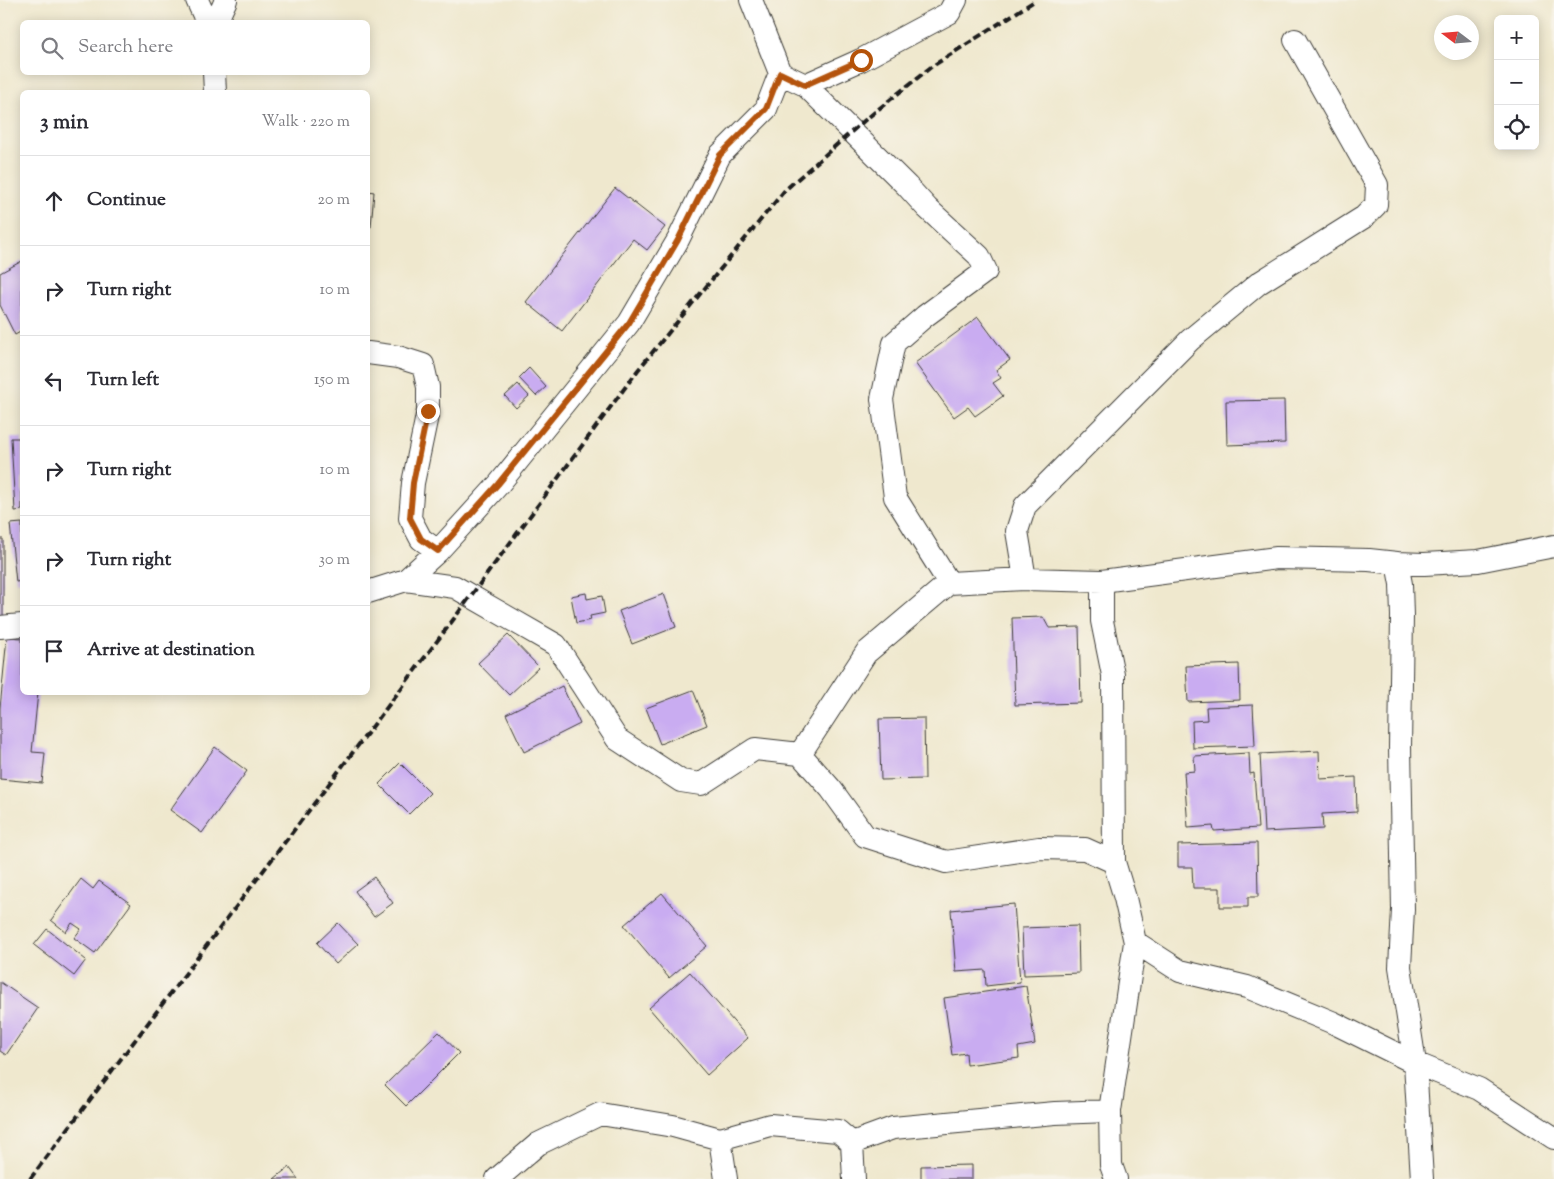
<!DOCTYPE html>
<html lang="en">
<head>
<meta charset="utf-8">
<style>
  body { margin:0; font-family:"Sorts Mill Goudy",serif; background:#f2f2f3; color:#2b2b33 }
  .controls { position:absolute; right:15px; top:15px; display:grid; overflow:hidden; border-radius:8px; box-shadow:0 2px 12px #0003 }
  .controls button { width:45px; height:45px; display:grid; place-items:center; padding:0; border:0; border-bottom:1px solid #e1e1e2; background:#fff; color:#2b2b33; font:25px sans-serif }
  .compass { position:absolute; left:1434px; top:15px; width:45px; height:45px; border-radius:50%; background:#fff; box-shadow:0 2px 12px #0003; rotate:286deg }
  .stop { position:absolute; width:15px; height:15px; margin:-11px; border:4px solid #b45309; border-radius:50%; background:#fff }
  .stop.end { background:#b45309; border-color:#fff; box-shadow:0 1px 5px #0008 }
  .list { margin:0; padding:0; list-style:none }
  h2 { display:flex; justify-content:space-between; align-items:center; height:65px; margin:0; padding:0 20px; font-size:21px }
  h2 small { font-size:16px; font-weight:400; color:#7c7c81 }
  .list li { display:grid; grid-template-columns:32px 1fr auto; gap:15px; align-items:center; box-sizing:border-box; height:90px; padding:0 20px; border-top:1px solid #e1e1e2 }
  .list b { display:block; font-size:19px; white-space:nowrap }
  .list em { font-size:16px; font-style:normal; color:#7c7c81 }
  .icon { flex:none; width:28px; height:28px; fill:none; stroke:currentColor; stroke-width:2; stroke-linecap:round; stroke-linejoin:round }
  .map { position:relative; flex:none; width:1554px; height:1179px; overflow:hidden }
  .search { position:absolute; background:#fff; box-shadow:0 2px 12px #0003; left:20px; top:20px; width:350px; height:55px; display:flex; align-items:center; gap:12px; box-sizing:border-box; padding:0 18px; border-radius:8px; color:#7c7c81; font-size:19px }
  .panel { position:absolute; background:#fff; box-shadow:0 2px 12px #0003; left:20px; top:90px; width:350px; height:605px; border-radius:8px }
  .map>svg:first-child { display:block }
  .building { fill:#c9acf1 }
  .lines { fill:none; stroke-linecap:round; stroke-linejoin:round }
  .street-casing { stroke:#3c3b37; stroke-width:24 }
  .street { stroke:#fff; stroke-width:22 }
  .rail { stroke:#1c1c1c; stroke-width:4; stroke-dasharray:8 4; stroke-linecap:butt }
  .route { stroke:#b45309; stroke-width:6 }
</style>
</head>
<body>
<div class="map">
<svg width="1554" height="1179" viewBox="0 0 1554 1179">
  <rect width="100%" height="100%" fill="#f7f3e8"/>
  <filter id="ink" filterUnits="userSpaceOnUse"><feTurbulence type="fractalNoise" baseFrequency=".02" numOctaves="2"/><feDisplacementMap in="SourceGraphic" scale="10" xChannelSelector="R" yChannelSelector="G"/><feConvolveMatrix kernelMatrix="1 2 1 2 8 2 1 2 1" color-interpolation-filters="sRGB"/></filter>
  <filter id="wash" filterUnits="userSpaceOnUse"><feTurbulence type="fractalNoise" baseFrequency=".0096" numOctaves="4" result="noise"/><feDisplacementMap in="SourceGraphic" scale="20" xChannelSelector="R" yChannelSelector="G"/><feGaussianBlur stdDeviation="1.12" result="paint"/><feColorMatrix in="noise" values="0 0 0 0 0 0 0 0 0 0 0 0 0 0 0 0 0 1.4 0 .05"/><feComposite in="paint" operator="in"/></filter>
  <g filter="url(#wash)">
    <rect width="100%" height="100%" fill="#efe8ce"/>
    <g id="blocks">
      <path class="building" d="M615 188 665 227 647 250 633 239 562 331 526 302Z
        M368 191 374 192 371 227H368Z
        M22 261V331L15 335 0 305V273Z
        M978 317 1010 360 996 370 1001 378 993 383 1003 396 975 416 968 407 954 417 915 363Z
        M529 368 546 387 536 396 519 378Z
        M518 384 529 396 516 408 505 396Z
        M1284 400 1285 443 1227 445 1226 401Z
        M11 438H22V510L15 511Z
        M22 523V581L16 582 10 524Z
        M0 539H3V618H0Z
        M586 593 587 599 602 596 605 613 590 616 591 620 576 623 571 596Z
        M664 594 676 627 632 644 619 611Z
        M1043 617 1049 628 1079 627 1081 703 1015 705 1012 618Z
        M508 635 539 667 509 695 478 663Z
        M7 637 22 638V692H38L32 752 45 753 42 783 0 779V708Z
        M1239 664 1240 700 1188 702 1186 666Z
        M562 686 580 724 524 752 506 714Z
        M693 690 707 725 660 744 646 708Z
        M1253 705 1255 746 1193 748 1192 721 1207 720 1206 707Z
        M924 718 925 779 881 780 879 719Z
        M215 747 247 771 202 833 170 810Z
        M1319 751 1320 779 1356 777 1357 812 1322 814 1323 829 1264 832 1260 754Z
        M1249 753 1250 774 1254 773 1258 828 1214 831 1213 826 1188 828 1184 772 1195 771 1194 756Z
        M400 763 430 793 409 814 379 784Z
        M1257 843 1258 897H1248V907H1220V888H1193L1192 867H1178V845Z
        M374 877 393 903 374 917 355 891Z
        M81 879 93 889 99 881 131 904 95 953 74 938 81 929 72 923 66 932 51 920Z
        M662 893 707 946 669 978 624 925Z
        M1014 904 1020 982 986 986 985 970 956 972 951 910Z
        M338 923 358 944 336 964 317 943Z
        M1078 926 1079 973 1024 975 1022 928Z
        M47 929 86 960 74 976 34 945Z
        M690 972 748 1038 707 1075 649 1008Z
        M0 982 38 1008 6 1055 0 1051Z
        M1026 986 1035 1044 1018 1047 1019 1058 967 1065 966 1053 952 1055 944 998Z
        M439 1032 459 1053 406 1106 385 1085Z
        M972 1165V1179H921V1166Z
        M289 1167 298 1179H274Z"/>
    </g>
  </g>
  <g filter="url(#ink)">
    <use href="#blocks" fill-opacity="0" stroke="#3c3b37" stroke-width="1"/>
    <g class="lines">
      <g class="street-casing">
        <path id="street" d="M197 0 207 22
          M751 0 780 73 805 85 907 186 927 208 979 256 986 271 925 316 894 343 882 399 895 497 949 583 1025 579 1102 581 1277 558 1369 560 1397 563 1401 584 1402 616 1400 747 1403 909 1400 967 1415 1063 1422 1179
          M216 22 226 0
          M214 72 215 92
          M805 85 861 60 949 13 956 0
          M368 353 398 357 423 365 428 387V411L413 483 410 518 421 539 438 551
          M1397 563 1424 564 1478 561 1554 546
          M1025 579 1017 531 1025 506 1190 340 1259 283 1364 217 1376 205 1377 185 1295 40
          M406 580 455 587 556 645 617 739 681 781 701 784 755 749 800 754 831 789 865 836 946 862 1039 848 1085 849 1114 862 1125 898 1135 942 1110 1111 1111 1165 1116 1179
          M1102 581V621L1113 675 1114 862
          M368 592 406 580 438 551 499 484 629 323 678 240 720 155 766 109 780 73
          M0 627 22 625
          M800 754 866 653 949 583
          M1135 942 1180 971 1247 987 1334 1023 1415 1063 1479 1089 1554 1138
          M720 1139 726 1179
          M852 1143 893 1128 1055 1113 1110 1111
          M497 1179 538 1144 600 1114 673 1126 720 1139 770 1125 838 1131 852 1143 854 1179"/>
      </g>
      <use href="#street" class="street"/>
      <path class="rail" d="M30 1179 453 620 638 370 785 190 865 120 931 67 1036 0"/>
    </g>
  </g>
  <g class="lines" filter="url(#ink)">
    <path class="route" d="M428 411 413 483 410 518 421 539 438 551 498 484 629 323 678 240 720 155 766 109 780 73 805 85 861 60"/>
  </g>
</svg>
<div class="controls">
<button>+</button>
<button>−</button>
<button><svg class="icon" aria-label="locate" viewBox="0 0 24 24"><circle cx="12" cy="12" r="6"/><path d="M12 2v4M12 18v4M2 12h4M18 12h4"/></svg></button>
</div>
<svg class="compass" viewBox="-18 -18 36 36"><path d="M0-13l5 13h-10z" fill="#e53935"/><path d="M0 13l5-13h-10z" fill="#7c7c81"/></svg>
<div class="stop" style="left:861px;top:60px"></div>
<div class="stop end" style="left:428px;top:411px"></div>
<div class="search"><svg class="icon" aria-label="search" viewBox="0 0 24 24"><circle cx="10" cy="10" r="6"/><path d="M15 15l6 6"/></svg>Search here</div>
<section class="panel">
<h2>3 min<small>Walk · 220 m</small></h2>
<ul class="list">
<li><svg class="icon" aria-label="ahead" viewBox="0 0 24 24"><path d="M12 20V5M6 11l6-6 6 6"/></svg><div><b>Continue</b></div><em>20 m</em></li>
<li><svg class="icon" aria-label="right" viewBox="0 0 24 24"><path d="M7 20v-9h11M14 6l5 5-5 5"/></svg><div><b>Turn right</b></div><em>10 m</em></li>
<li><svg class="icon" aria-label="left" viewBox="0 0 24 24"><path d="M17 20v-9H6M10 6l-5 5 5 5"/></svg><div><b>Turn left</b></div><em>150 m</em></li>
<li><svg class="icon" aria-label="right" viewBox="0 0 24 24"><path d="M7 20v-9h11M14 6l5 5-5 5"/></svg><div><b>Turn right</b></div><em>10 m</em></li>
<li><svg class="icon" aria-label="right" viewBox="0 0 24 24"><path d="M7 20v-9h11M14 6l5 5-5 5"/></svg><div><b>Turn right</b></div><em>30 m</em></li>
<li><svg class="icon" aria-label="arrive" viewBox="0 0 24 24"><path d="M6 21V4h12l-3 4 3 4H6"/></svg><div><b>Arrive at destination</b></div></li>
</ul>
</section>
</div>
</body>
</html>
